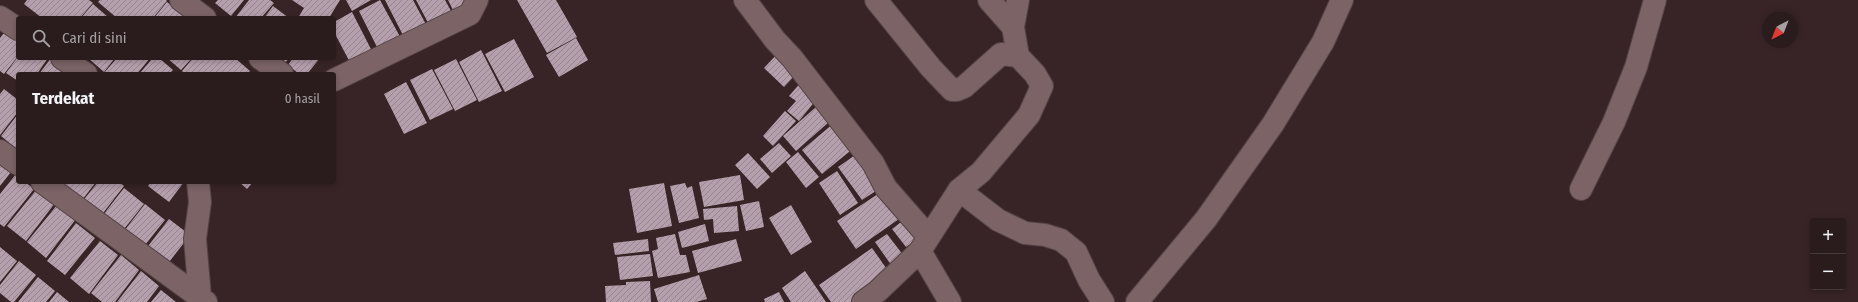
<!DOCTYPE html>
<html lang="id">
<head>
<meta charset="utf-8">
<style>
  body { margin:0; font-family:"Fira Sans Condensed",sans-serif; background:#322425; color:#f1f3f6 }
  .controls { position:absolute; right:12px; bottom:12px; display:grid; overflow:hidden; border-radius:4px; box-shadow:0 2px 6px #0003 }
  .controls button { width:36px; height:36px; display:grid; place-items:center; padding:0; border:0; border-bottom:1px solid #46393b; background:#2a1b1c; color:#f1f3f6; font:20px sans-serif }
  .compass { position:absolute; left:1762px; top:12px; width:36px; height:36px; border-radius:50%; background:#2a1b1c; box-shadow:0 2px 6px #0003; rotate:222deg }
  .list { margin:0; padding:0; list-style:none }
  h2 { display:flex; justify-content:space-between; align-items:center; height:52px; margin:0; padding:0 16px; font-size:17px }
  h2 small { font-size:13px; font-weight:400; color:#a5a1a3 }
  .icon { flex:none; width:22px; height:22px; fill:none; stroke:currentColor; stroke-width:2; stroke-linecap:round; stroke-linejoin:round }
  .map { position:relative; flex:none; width:1858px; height:302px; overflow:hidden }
  .search { position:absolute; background:#2a1b1c; box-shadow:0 2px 6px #0003; left:16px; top:16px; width:320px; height:44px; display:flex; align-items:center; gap:10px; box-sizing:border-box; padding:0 14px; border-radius:4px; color:#a5a1a3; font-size:15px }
  .panel { position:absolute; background:#2a1b1c; box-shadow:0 2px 6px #0003; left:16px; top:72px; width:320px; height:112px; border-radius:4px }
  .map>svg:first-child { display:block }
  .building { fill:url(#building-hatch) }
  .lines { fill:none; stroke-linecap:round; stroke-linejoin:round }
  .street-casing { stroke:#544345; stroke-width:24 }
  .street { stroke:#7b6366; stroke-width:22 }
</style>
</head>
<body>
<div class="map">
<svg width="1858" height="302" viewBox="0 0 1858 302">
  <defs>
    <pattern id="building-hatch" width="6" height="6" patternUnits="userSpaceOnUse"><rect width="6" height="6" fill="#b59fac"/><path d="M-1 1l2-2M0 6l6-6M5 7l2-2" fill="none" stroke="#95858e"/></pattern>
  </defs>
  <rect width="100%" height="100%" fill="#382426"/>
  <path class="building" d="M27 0H89L93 3 80 18H42L24 4Z
    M100 0H166L167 1 153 18H117L98 2Z
    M218 0H244L231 16 215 3Z
    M249 0H270L274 3 261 18H235Z
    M292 0H340L329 18H298L304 8Z
    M346 0H371L352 11Z
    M380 0 404 44 381 55 359 11Z
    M385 0H413L430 32 407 43Z
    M416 0H445L456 20 433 32Z
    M448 0H472L455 14Z
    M517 0H556L577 37 547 53Z
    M167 2 187 18H154Z
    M93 4 109 18H81Z
    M273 6 289 18H264Z
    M352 12 375 57 353 68 334 32V22Z
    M8 28 18 36V56L4 74 0 71V38Z
    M576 38 588 60 559 77 546 55Z
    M514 39 534 77 505 92 485 54Z
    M481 50 502 91 479 102 459 62Z
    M778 53 798 72 784 87 764 68Z
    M17 58H48L37 74H18V81L6 73Z
    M51 58 70 72 69 74H39Z
    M88 58H115L104 72Z
    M117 58H150L137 74H106L104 73Z
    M153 58H159L173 70 169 74H139Z
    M167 58H192L181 70Z
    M193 58H235L250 71 247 74H185L182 71Z
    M280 58H289L286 62Z
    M293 58H320L307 74H299L288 65Z
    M456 59 477 100 455 111 434 70Z
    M432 69 453 109 430 120 410 80Z
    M803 80 820 95 799 121 787 111 796 101 789 96Z
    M406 82 427 123 404 134 384 94Z
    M4 89 18 100V112L0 135V94Z
    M816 107 829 122 796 151 783 136Z
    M785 111 796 121 773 146 763 136Z
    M18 114V150L1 136Z
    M834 123 855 147 822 174 802 150Z
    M779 143 791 156 772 173 760 159Z
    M798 152 819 177 806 188 786 162Z
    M748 153 770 177 757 189 735 165Z
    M858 153 882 187 862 200 838 167Z
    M0 163 11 172 0 186Z
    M837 171 858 203 840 215 819 183Z
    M16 174 18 176V182H25L34 189 4 227 0 224V194Z
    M740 175 744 200 704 207 699 182Z
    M63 182H96L82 200 61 185Z
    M98 182H119L124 186 100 217 81 203Z
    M151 182H184L169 202 148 186Z
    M239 182H253L247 189Z
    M664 183 672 226 637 233 629 189Z
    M685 183 687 188 692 186 699 218 679 223 670 186Z
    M124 188 144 204 120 234 100 219Z
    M37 189 55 203 26 241 7 226Z
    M881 192 899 219 856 249 837 221Z
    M759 201 764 227 746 231 740 205Z
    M145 204 165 220 141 250 121 235Z
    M57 205 76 219 46 258 27 242Z
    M791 205 812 242 791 255 769 218Z
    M737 206 739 231 714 233 713 219 704 220 703 209Z
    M169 219 190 235 166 266 145 250Z
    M905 219 923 241 913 250 909 245 906 247 892 229Z
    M76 223 95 238 65 275 47 261Z
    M705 224 709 241 682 248 678 232Z
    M675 234 680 255H686L690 272 658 278 652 251 658 249 656 238Z
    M887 234 907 260 894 269 875 242Z
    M648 239 649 251 615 255 613 243Z
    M736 239 742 261 698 273 692 251Z
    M100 241 118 255 89 294 70 278Z
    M0 247 17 261 0 282Z
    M872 248 891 275 852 302H831L819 285Z
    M650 254 653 276 620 280 617 257Z
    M121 255 139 270 115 302H102L91 293Z
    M19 261 36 275 14 302H11L0 293V285Z
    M141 271 159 286 147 302H117Z
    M805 271 826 302H791L782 288Z
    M699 275 707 299 696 302H658L654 289Z
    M38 277 55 291 46 302H18Z
    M650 281 651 302H606L605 286 626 285V282Z
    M161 290 176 302H151Z
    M57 292 69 302H49Z
    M779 292 784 302H765L764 299Z"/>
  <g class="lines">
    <g class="street-casing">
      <path id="street" d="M181 0 205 18
        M745 0 775 40 792 58 873 163 886 188 928 236
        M876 0 931 68 952 90H957L964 87 1001 54 1018 56
        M989 0 1013 27
        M0 17 18 29
        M62 58 86 74
        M260 58 282 74
        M334 80 470 14 477 0
        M0 151 18 164
        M42 182 206 302
        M198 182 200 202 195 239 200 297
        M1581 189 1614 122 1636 67 1655 0
        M959 190 998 220 1025 233 1045 235 1061 240 1076 252 1089 280 1103 302
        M920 251 950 302
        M863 302 878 291 920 251 959 190 981 172 1029 115 1042 86 1035 74 1018 56 1013 27 1018 0
        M1137 302 1206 219 1273 124 1323 42 1342 0"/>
    </g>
    <use href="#street" class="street"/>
  </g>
</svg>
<div class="controls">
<button>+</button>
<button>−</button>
</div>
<svg class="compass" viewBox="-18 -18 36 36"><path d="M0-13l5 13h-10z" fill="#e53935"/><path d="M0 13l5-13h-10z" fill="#a5a1a3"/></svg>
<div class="search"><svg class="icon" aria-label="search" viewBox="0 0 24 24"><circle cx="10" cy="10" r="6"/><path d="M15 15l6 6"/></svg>Cari di sini</div>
<section class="panel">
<h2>Terdekat<small>0 hasil</small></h2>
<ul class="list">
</ul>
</section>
</div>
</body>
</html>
